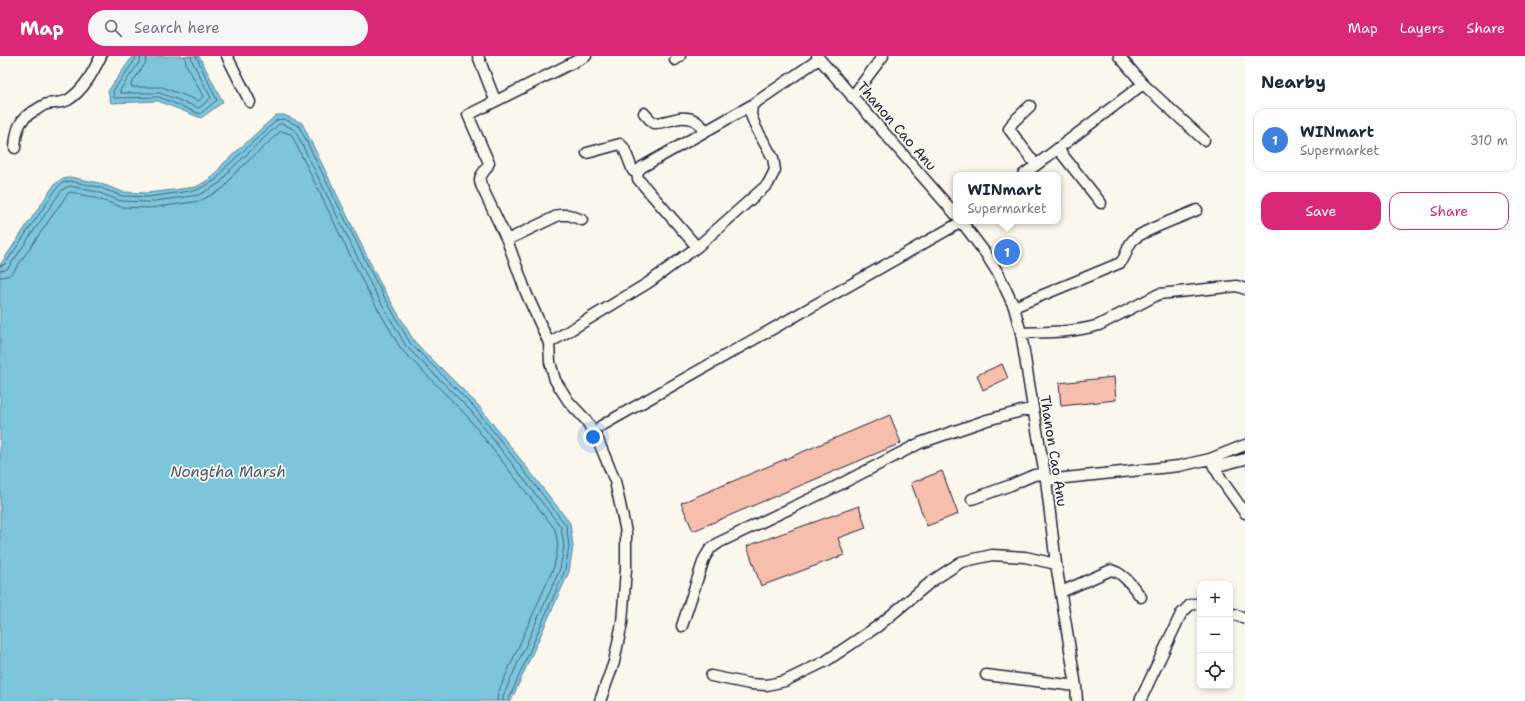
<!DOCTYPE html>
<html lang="en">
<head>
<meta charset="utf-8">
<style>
  body { margin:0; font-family:"Shantell Sans",sans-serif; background:#f6f6f7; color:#1f2937 }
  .controls { position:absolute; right:12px; bottom:12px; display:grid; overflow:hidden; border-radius:8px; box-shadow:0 2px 6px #0003 }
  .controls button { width:36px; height:36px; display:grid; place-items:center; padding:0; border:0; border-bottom:1px solid #e0e1e3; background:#fff; color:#1f2937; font:20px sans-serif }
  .you { position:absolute; left:593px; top:381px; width:14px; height:14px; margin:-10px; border:3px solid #fff; border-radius:50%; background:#1a73e8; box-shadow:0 0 0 6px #1a73e833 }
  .badge { display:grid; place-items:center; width:26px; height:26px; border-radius:50%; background:#db2777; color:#fff; font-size:13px; font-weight:700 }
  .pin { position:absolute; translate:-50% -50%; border:2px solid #fff; box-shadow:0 1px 4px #0006 }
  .popup { position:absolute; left:953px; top:116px; width:108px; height:52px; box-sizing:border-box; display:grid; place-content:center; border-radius:8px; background:#fff; filter:drop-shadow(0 1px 3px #0005); font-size:13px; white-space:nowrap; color:#747a83 }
  .popup b { font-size:15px; color:#1f2937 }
  .popup::after { content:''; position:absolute; left:50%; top:100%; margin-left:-8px; border:8px solid transparent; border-top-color:#fff }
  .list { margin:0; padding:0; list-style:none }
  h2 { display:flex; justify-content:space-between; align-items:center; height:52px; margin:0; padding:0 16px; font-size:17px }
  h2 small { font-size:13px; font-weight:400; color:#747a83 }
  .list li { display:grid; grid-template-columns:26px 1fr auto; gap:12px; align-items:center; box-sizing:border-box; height:64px; margin:0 8px 8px; padding:0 8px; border:1px solid #e0e1e3; border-radius:12px }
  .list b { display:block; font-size:15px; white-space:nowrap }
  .list p { margin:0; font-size:13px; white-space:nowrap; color:#747a83 }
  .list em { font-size:13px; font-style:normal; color:#747a83 }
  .actions { display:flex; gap:8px; padding:12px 16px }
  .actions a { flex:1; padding:9px 0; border:1px solid #db2777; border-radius:12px; text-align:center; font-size:14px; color:#db2777 }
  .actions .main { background:#db2777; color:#fff }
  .icon { flex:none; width:22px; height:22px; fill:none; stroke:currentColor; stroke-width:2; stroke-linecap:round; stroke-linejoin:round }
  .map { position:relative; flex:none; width:1245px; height:645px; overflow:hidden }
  header { display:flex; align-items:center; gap:24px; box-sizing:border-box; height:56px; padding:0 20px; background:#db2777; color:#fff }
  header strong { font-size:19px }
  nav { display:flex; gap:22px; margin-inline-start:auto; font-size:14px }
  .search { width:280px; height:36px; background:#f6f6f7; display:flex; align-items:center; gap:10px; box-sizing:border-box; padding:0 14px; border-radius:22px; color:#747a83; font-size:15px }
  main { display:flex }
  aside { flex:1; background:#fff }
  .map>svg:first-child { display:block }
  .water { fill:#7bc5db; stroke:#57849b }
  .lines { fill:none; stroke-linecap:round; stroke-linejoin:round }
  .shore { stroke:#46637b; stroke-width:1 }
  .building { fill:#f7beae; stroke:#22223b }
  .minor-casing { stroke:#22223b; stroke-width:13 }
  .minor { stroke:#fbf7ec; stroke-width:10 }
  .labels { text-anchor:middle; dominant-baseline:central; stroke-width:3.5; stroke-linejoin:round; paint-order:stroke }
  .street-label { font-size:14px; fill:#22223b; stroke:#fbf7ec }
  .water-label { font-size:15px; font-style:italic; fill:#415b73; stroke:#fbf7ec }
</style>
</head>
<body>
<header>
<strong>Map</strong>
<div class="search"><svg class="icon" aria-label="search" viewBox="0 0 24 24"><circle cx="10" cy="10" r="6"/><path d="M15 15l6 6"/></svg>Search here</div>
<nav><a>Map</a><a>Layers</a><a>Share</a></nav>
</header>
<main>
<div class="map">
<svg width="1245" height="645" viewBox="0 0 1245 645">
  <rect width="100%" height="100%" fill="#fbf7ec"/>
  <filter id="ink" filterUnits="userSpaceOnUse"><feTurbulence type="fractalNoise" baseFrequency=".025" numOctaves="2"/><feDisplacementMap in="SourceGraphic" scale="8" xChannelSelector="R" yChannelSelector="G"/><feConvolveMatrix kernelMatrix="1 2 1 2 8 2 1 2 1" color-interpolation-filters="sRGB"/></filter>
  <g filter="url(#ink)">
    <path class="water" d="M133 0H199L223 46 201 62 158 45 111 47 108 35Z
      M276 59H284L302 67 379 225 414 285 478 349 570 467 573 490 569 516 511 645H0V209L54 129 60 124 70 121 99 127 123 136 148 137 196 131 213 121 223 108Z"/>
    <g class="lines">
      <path class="shore" d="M136 0 135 4 113 35 114 42 159 41 200 58 217 44 196 0
        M141 0 140 5 120 34V37H160L199 52 211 42 192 5 191 0
        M147 0 145 8 131 28 132 31H162L199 45 203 40 186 8 185 0
        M0 210 5 208 57 132 62 127 70 125 98 131 122 140 148 141 197 134 216 124 226 111 277 64 284 63 299 70 376 226 410 287 475 352 566 469 569 490 565 514 508 645
        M0 215 5 214 9 211 61 135 65 132 70 130 97 136 121 145 148 146 199 139 220 127 230 114 279 68H283L295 74 371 229 406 290 471 355 561 471 564 490 560 513 503 640V645
        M0 221 8 220 14 215 68 137 71 136 95 142 122 151 150 152 200 145 224 132 234 118 281 75 291 78 366 232 401 293 466 359 555 473 558 489 554 511 498 637 497 645"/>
    </g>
    <path class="building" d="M1002 308 1008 322 983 334 977 319Z
      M1114 321 1116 344 1061 350 1059 327Z
      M890 359 901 387 693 475 681 447Z
      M942 415 958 458 927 470 911 427Z
      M859 450 866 472 838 482 844 499 761 530 747 490Z"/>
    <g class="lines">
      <g class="minor-casing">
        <path id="minor" d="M227 0 250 46
          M478 0 495 44
          M586 0 468 59 489 107C486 116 477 119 481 129L507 184 527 239 549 287 550 306 555 324 569 346 586 364 598 384 615 425 626 476V513L622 567 614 606 600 645
          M817 0 956 159
          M1119 0 1143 28 1204 84
          M675 4 680 0
          M852 41 883 0
          M1030 50 1013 66 1009 73 1036 109
          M644 57 653 67C667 68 681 57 694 64 698 66 702 71 706 74
          M15 92C16 74 19 62 36 54 39 52 43 49 47 48 53 47 62 47 68 44 84 34 93 16 101 0
          M1058 93 1101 147
          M587 97 620 88 624 92 633 115 637 116
          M1023 119 1143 28
          M961 165 986 198 999 219 1014 251 1021 277 1033 352 1046 424 1056 508 1076 630 1077 645
          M507 184 559 159H569L582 164
          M697 191 638 123 637 116 642 111 752 49
          M1014 251 1120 207C1127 201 1126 191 1133 184 1141 175 1184 160 1197 154
          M1021 277C1048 276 1073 277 1099 269L1159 238 1237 230 1245 233
          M549 287 648 227 697 191 768 128 775 114 773 102 756 72 751 59 752 49 819 3
          M601 370 963 165
          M1210 403 1223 426 1245 457
          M1214 411 1245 403
          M1046 424 1179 410 1210 403 1245 389
          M972 443 1011 429 1034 419 1044 418
          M1061 536 1111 514C1124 517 1133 531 1141 541
          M1230 557 1245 562
          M682 570 704 503 710 493 720 486 835 431 920 387 987 364 1033 352
          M986 619 1076 630
          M711 620 750 628 767 629 785 625 826 605 878 570 932 525 961 506 992 499 1025 501 1056 508
          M1140 645 1181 558 1190 549 1200 547"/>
      </g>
      <use href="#minor" class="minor"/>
    </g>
  </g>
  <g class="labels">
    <g class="street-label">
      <text transform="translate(897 70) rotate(49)">Thanon Cao Anu</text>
      <text transform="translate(1054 395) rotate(81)">Thanon Cao Anu</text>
    </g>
    <g class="water-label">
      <text x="228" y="416">Nongtha Marsh</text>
    </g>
  </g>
</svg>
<div class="controls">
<button>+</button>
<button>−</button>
<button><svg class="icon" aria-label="locate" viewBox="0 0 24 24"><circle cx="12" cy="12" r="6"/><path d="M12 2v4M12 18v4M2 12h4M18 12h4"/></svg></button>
</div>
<div class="you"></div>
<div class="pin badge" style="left:1007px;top:196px;background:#3f7fe0">1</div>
<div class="popup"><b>WINmart</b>Supermarket</div>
</div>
<aside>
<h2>Nearby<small></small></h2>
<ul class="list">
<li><span class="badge" style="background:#3f7fe0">1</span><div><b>WINmart</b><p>Supermarket</p></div><em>310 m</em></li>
</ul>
<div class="actions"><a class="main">Save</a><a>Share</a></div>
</aside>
</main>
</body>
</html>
